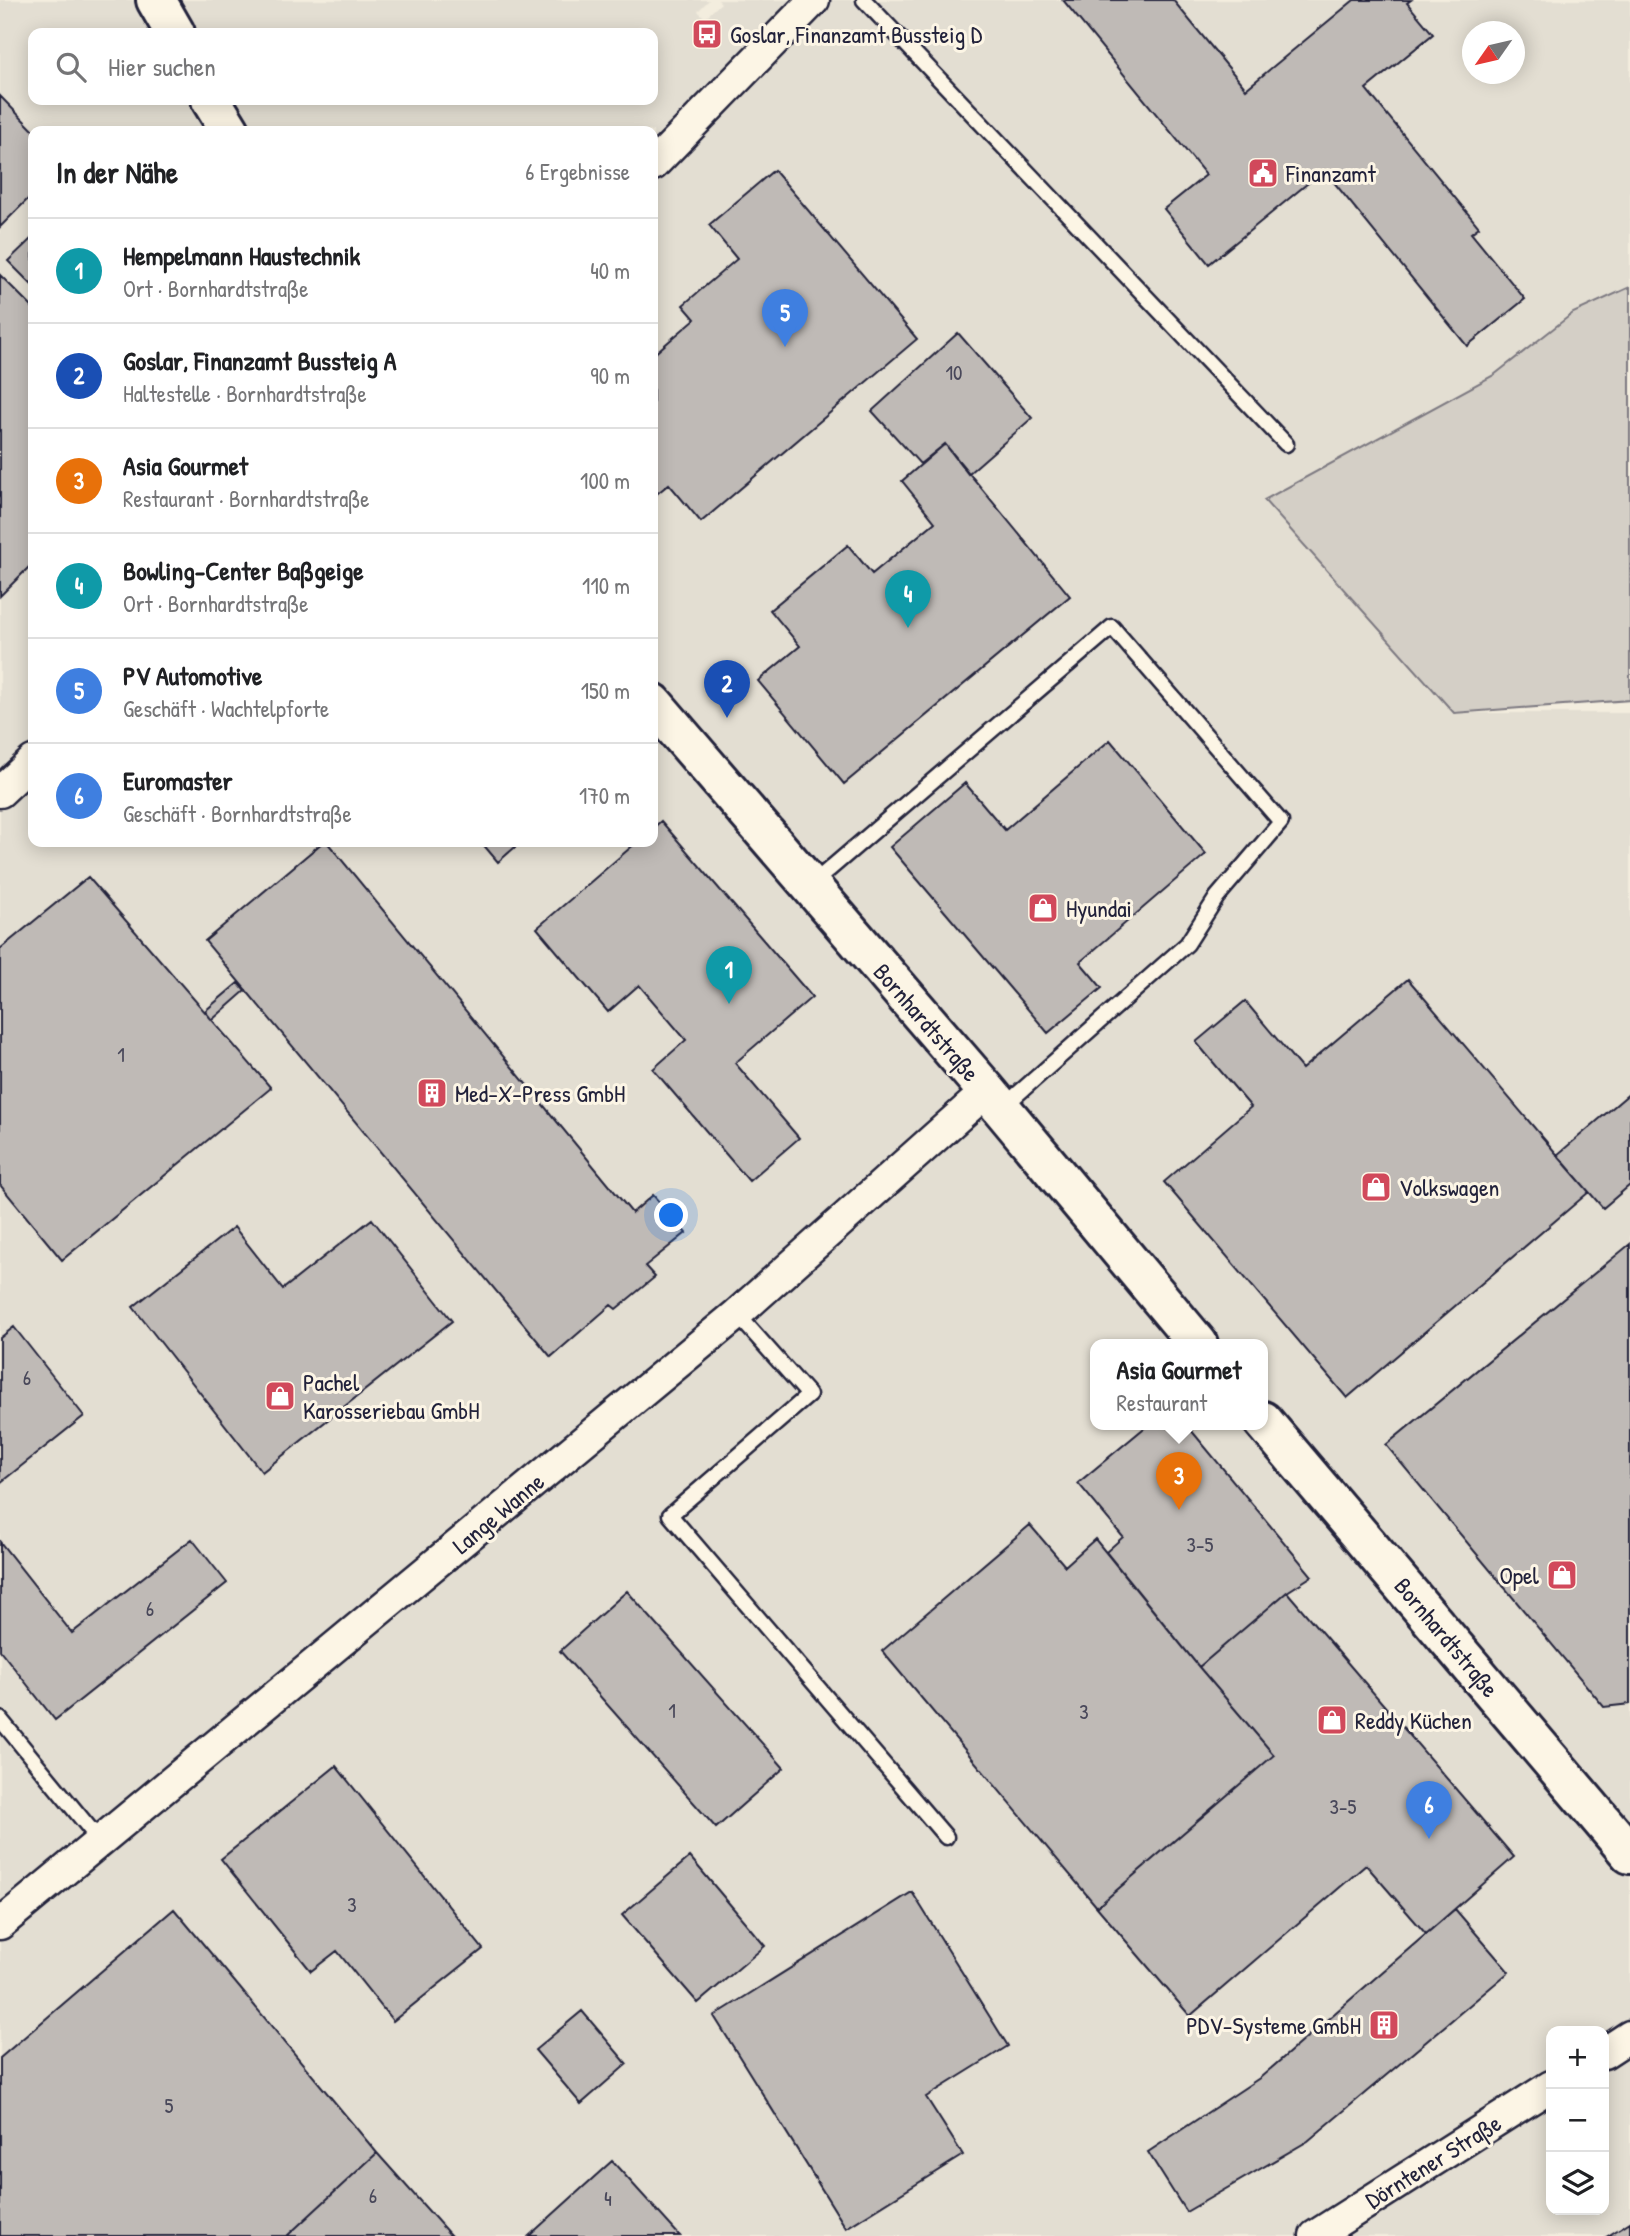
<!DOCTYPE html>
<html lang="de">
<head>
<meta charset="utf-8">
<style>
  body { margin:0; font-family:"Patrick Hand",sans-serif; background:#f6f6f6; color:#202124 }
  .controls { position:absolute; right:21px; bottom:21px; display:grid; overflow:hidden; border-radius:14px; box-shadow:0 4px 18px #0003 }
  .controls button { width:63px; height:63px; display:grid; place-items:center; padding:0; border:0; border-bottom:2px solid #e0e0e0; background:#fff; color:#202124; font:35px sans-serif }
  .compass { position:absolute; left:1462px; top:21px; width:63px; height:63px; border-radius:50%; background:#fff; box-shadow:0 4px 18px #0003; rotate:236deg }
  .you { position:absolute; left:672px; top:1216px; width:24px; height:24px; margin:-18px; border:5px solid #fff; border-radius:50%; background:#1a73e8; box-shadow:0 0 0 10px #1a73e833 }
  .badge { display:grid; place-items:center; width:46px; height:46px; border-radius:50%; background:#111827; color:#fff; font-size:23px; font-weight:700 }
  .pin { position:absolute; translate:-50% -58px; filter:drop-shadow(0 2px 4px #0008) }
  .pin::after { content:''; position:absolute; top:37px; width:24px; height:21px; background:inherit; clip-path:polygon(0 0,100% 0,50% 100%) }
  .popup { position:absolute; left:1090px; top:1339px; width:178px; height:91px; box-sizing:border-box; display:grid; place-content:center; border-radius:14px; background:#fff; filter:drop-shadow(0 2px 5px #0005); font-size:23px; white-space:nowrap; color:#757577 }
  .popup b { font-size:26px; color:#202124 }
  .popup::after { content:''; position:absolute; left:50%; top:100%; margin-left:-14px; border:14px solid transparent; border-top-color:#fff }
  .list { margin:0; padding:0; list-style:none }
  h2 { display:flex; justify-content:space-between; align-items:center; height:91px; margin:0; padding:0 28px; font-size:30px }
  h2 small { font-size:23px; font-weight:400; color:#757577 }
  .list li { display:grid; grid-template-columns:46px 1fr auto; gap:21px; align-items:center; box-sizing:border-box; height:105px; padding:0 28px; border-top:2px solid #e0e0e0 }
  .list b { display:block; font-size:26px; white-space:nowrap }
  .list p { margin:0; font-size:23px; white-space:nowrap; color:#757577 }
  .list em { font-size:23px; font-style:normal; color:#757577 }
  .icon { flex:none; width:38px; height:38px; fill:none; stroke:currentColor; stroke-width:2; stroke-linecap:round; stroke-linejoin:round }
  .map { position:relative; flex:none; width:1630px; height:2236px; overflow:hidden }
  .search { position:absolute; background:#fff; box-shadow:0 4px 18px #0003; left:28px; top:28px; width:630px; height:77px; display:flex; align-items:center; gap:18px; box-sizing:border-box; padding:0 24px; border-radius:14px; color:#757577; font-size:26px }
  .panel { position:absolute; background:#fff; box-shadow:0 4px 18px #0003; left:28px; top:126px; width:630px; height:721px; border-radius:14px }
  .map>svg:first-child { display:block }
  .built { fill:#e3ded2; fill-rule:evenodd }
  .green { fill:#d4cfc6; stroke:#7b7880; stroke-width:2 }
  .building { fill:#bfbab6; stroke:#22223b; stroke-width:2 }
  .lines { fill:none; stroke-linecap:round; stroke-linejoin:round }
  .lane-casing { stroke:#22223b; stroke-width:19 }
  .street-casing { stroke:#22223b; stroke-width:35 }
  .secondary-casing { stroke:#22223b; stroke-width:44 }
  .lane { stroke:#fcf5e5; stroke-width:14 }
  .street { stroke:#fcf5e5; stroke-width:30 }
  .secondary { stroke:#fcf5e5; stroke-width:38 }
  .labels { text-anchor:middle; dominant-baseline:central; stroke-width:6; stroke-linejoin:round; paint-order:stroke }
  .number-label { font-size:21px; fill:#49485a }
  .poi-label { font-size:24px; fill:#22223b; stroke:#fcf5e5; text-anchor:start }
  .street-label { font-size:24px; fill:#22223b; stroke:#fcf5e5 }
</style>
</head>
<body>
<div class="map">
<svg width="1630" height="2236" viewBox="0 0 1630 2236">
  <rect width="100%" height="100%" fill="#f3edde"/>
  <filter id="ink" filterUnits="userSpaceOnUse"><feTurbulence type="fractalNoise" baseFrequency=".0143" numOctaves="2"/><feDisplacementMap in="SourceGraphic" scale="14" xChannelSelector="R" yChannelSelector="G"/><feConvolveMatrix kernelMatrix="1 2 1 2 8 2 1 2 1" color-interpolation-filters="sRGB"/></filter>
  <g filter="url(#ink)">
    <path class="built" d="M0 0H709L698 11 705 18 721 3 718 0H1630V287L1573 313 1494 375 1453 713H1630V2236H0ZM1472 32H1514V74H1472ZM33 33H653V100H33ZM33 131H653V842H33ZM1095 1344H1263V1424H1095ZM1551 2031H1604V2210H1551Z"/>
    <path class="green" d="M1630 287V700L1454 713 1264 500 1494 375 1573 313Z"/>
    <path class="building" d="M1063 0H1173L1246 89 1354 0H1411L1407 3 1433 34 1366 89 1479 227 1471 233 1525 299 1467 346 1324 170 1209 264 1164 209 1206 175Z
      M0 96 34 131 33 194 0 227Z
      M774 170 917 339 701 522 669 484 653 497V355L695 319 683 305 737 259 709 225Z
      M33 237V286L8 261Z
      M0 275 33 308V563L0 596Z
      M958 333 1032 418 968 474 945 444 920 464 872 411Z
      M945 444 1070 596 844 784 758 681 800 646 770 610 848 545 872 574 935 522 902 481Z
      M1110 740 1206 854 1080 962 1102 988 1048 1033 890 847 965 783 1005 830Z
      M661 821 812 997 735 1063 799 1138 749 1181 653 1069 686 1040 639 985 608 1012 537 928 637 842H653V828Z
      M323 842H327L632 1213 653 1195 686 1233 645 1266 655 1277 616 1309 611 1305 551 1357 205 941Z
      M481 842H521L498 862Z
      M88 877 271 1088 62 1260 0 1185V949Z
      M1408 979 1589 1192 1347 1398 1164 1182 1251 1107 1196 1042 1245 1001 1302 1069Z
      M238 983 245 991 212 1020 205 1011Z
      M1630 1093V1185L1603 1208 1557 1155Z
      M372 1219 452 1321 262 1472 133 1307 234 1227 283 1289Z
      M1630 1244V1704L1604 1707 1386 1445Z
      M14 1327 84 1416 0 1483V1338Z
      M1149 1424H1186L1312 1576 1287 1592 1199 1667 1106 1552 1123 1537 1078 1483Z
      M1030 1525 1065 1566 1095 1539 1199 1667 1274 1755 1097 1907 882 1651Z
      M192 1539 227 1583 55 1720 0 1650V1542L72 1633Z
      M627 1591 784 1768 716 1828 560 1651Z
      M1287 1592 1514 1857 1426 1934 1366 1865 1190 2016 1097 1907 1274 1755 1199 1667Z
      M336 1766 483 1949 393 2021 337 1951 311 1971 221 1859Z
      M690 1857 765 1946 698 2003 622 1915Z
      M912 1892 1008 2046 926 2097 963 2155 846 2228 714 2016Z
      M174 1909 377 2153 287 2236H0V2058Z
      M1455 1909 1509 1972 1308 2141 1186 2212 1148 2152 1261 2077Z
      M582 2011 627 2064 581 2104 535 2050Z
      M377 2153 451 2236H287Z
      M612 2161 680 2236H529Z
      M1630 2222V2236H1608Z"/>
    <g class="lines">
      <g class="lane-casing">
        <path id="lane" d="M864 0 1286 444
          M811 885 1112 627 1281 822 1217 897 1187 944 1003 1107
          M737 1314 809 1395 670 1515 946 1837
          M0 1719 100 1841"/>
      </g>
      <g class="street-casing">
        <path id="street" d="M653 165 814 0
          M0 792 33 761
          M0 1924 737 1314 987 1091
          M1604 2053 1630 2036
          M1315 2236 1551 2086"/>
      </g>
      <g class="secondary-casing">
        <path id="secondary" d="M156 0 175 33
          M211 100 230 131
          M653 703 987 1091 1198 1344
          M1263 1421 1630 1854"/>
      </g>
      <use href="#lane" class="lane"/>
      <use href="#street" class="street"/>
      <use href="#secondary" class="secondary"/>
    </g>
  </g>
  <defs>
    <g id="bus-square" transform="scale(1.575)"><rect x="-9" y="-9" width="18" height="18" rx="4" fill="#d1495b" stroke="#fcf5e5"/><path d="M-5-6H5V4H4V6H2V4H-2V6H-4V4H-5ZM-3.5-4V0h7V-4ZM-3.5 1.2v1.5H-2V1.2ZM2 1.2v1.5H3.5V1.2Z" fill="#fff"/></g>
    <g id="civic-square" transform="scale(1.575)"><rect x="-9" y="-9" width="18" height="18" rx="4" fill="#d1495b" stroke="#fcf5e5"/><path d="M-.6-6.5H3V-4.5H.6V-3L4-1V1h2V6H-6V1h2V-1L-.6-3ZM-1.2 2.5V6h2.4V2.5Z" fill="#fff"/></g>
    <g id="shop-square" transform="scale(1.575)"><rect x="-9" y="-9" width="18" height="18" rx="4" fill="#d1495b" stroke="#fcf5e5"/><path d="M-5-2.5h2.3a2.7 3.5 0 0 1 5.4 0H5L5.5 6h-11ZM-1.5-2.5h3a1.5 2.3 0 0 0-3 0Z" fill="#fff"/></g>
    <g id="building-square" transform="scale(1.575)"><rect x="-9" y="-9" width="18" height="18" rx="4" fill="#d1495b" stroke="#fcf5e5"/><path d="M-4-6H4V6H1V3H-1V6H-4ZM-2.5-4.3h1.7v1.8h-1.7ZM.8-4.3h1.7v1.8H.8ZM-2.5-1h1.7V.8h-1.7ZM.8-1h1.7V.8H.8Z" fill="#fff"/></g>
  </defs>
  <g fill-rule="evenodd">
    <use href="#bus-square" x="707" y="34"/>
    <use href="#civic-square" x="1263" y="173"/>
    <use href="#shop-square" x="1043" y="908"/>
    <use href="#building-square" x="432" y="1093"/>
    <use href="#shop-square" x="1376" y="1187"/>
    <use href="#shop-square" x="280" y="1396"/>
    <use href="#shop-square" x="1562" y="1575"/>
    <use href="#shop-square" x="1332" y="1720"/>
    <use href="#building-square" x="1384" y="2025"/>
  </g>
  <g class="labels">
    <g class="number-label">
      <text x="954" y="372">10</text>
      <text x="121" y="1054">1</text>
      <text x="27" y="1377">6</text>
      <text x="1200" y="1544">3-5</text>
      <text x="150" y="1608">6</text>
      <text x="672" y="1710">1</text>
      <text x="1084" y="1711">3</text>
      <text x="1343" y="1806">3-5</text>
      <text x="352" y="1904">3</text>
      <text x="169" y="2105">5</text>
      <text x="373" y="2195">6</text>
      <text x="608" y="2198">4</text>
    </g>
    <g class="poi-label">
      <text x="730" y="34">Goslar, Finanzamt Bussteig D</text>
      <text x="1286" y="173">Finanzamt</text>
      <text x="1066" y="908">Hyundai</text>
      <text x="455" y="1093">Med-X-Press GmbH</text>
      <text x="1399" y="1187">Volkswagen</text>
      <text x="303" y="1382">Pachel<tspan x="303" dy="28">Karosseriebau GmbH</tspan></text>
      <text x="1539" y="1575" text-anchor="end">Opel</text>
      <text x="1355" y="1720">Reddy Küchen</text>
      <text x="1361" y="2025" text-anchor="end">PDV-Systeme GmbH</text>
    </g>
    <g class="street-label">
      <text transform="translate(927 1022) rotate(49)">Bornhardtstraße</text>
      <text transform="translate(498 1513) rotate(-40)">Lange Wanne</text>
      <text transform="translate(1447 1637) rotate(50)">Bornhardtstraße</text>
      <text transform="translate(1433 2161) rotate(-32)">Dörntener Straße</text>
    </g>
  </g>
</svg>
<div class="controls">
<button>+</button>
<button>−</button>
<button><svg class="icon" aria-label="layers" viewBox="0 0 24 24"><path d="M12 4l9 5-9 5-9-5zM3 14l9 5 9-5"/></svg></button>
</div>
<svg class="compass" viewBox="-18 -18 36 36"><path d="M0-13l5 13h-10z" fill="#e53935"/><path d="M0 13l5-13h-10z" fill="#757577"/></svg>
<div class="you"></div>
<div class="pin badge" style="left:729px;top:1004px;background:#0f9aa8">1</div>
<div class="pin badge" style="left:727px;top:718px;background:#1a4fb4">2</div>
<div class="pin badge" style="left:1179px;top:1510px;background:#e8710a">3</div>
<div class="popup"><b>Asia Gourmet</b>Restaurant</div>
<div class="pin badge" style="left:908px;top:628px;background:#0f9aa8">4</div>
<div class="pin badge" style="left:785px;top:347px;background:#3f7fe0">5</div>
<div class="pin badge" style="left:1429px;top:1839px;background:#3f7fe0">6</div>
<div class="search"><svg class="icon" aria-label="search" viewBox="0 0 24 24"><circle cx="10" cy="10" r="6"/><path d="M15 15l6 6"/></svg>Hier suchen</div>
<section class="panel">
<h2>In der Nähe<small>6 Ergebnisse</small></h2>
<ul class="list">
<li><span class="badge" style="background:#0f9aa8">1</span><div><b>Hempelmann Haustechnik</b><p>Ort · Bornhardtstraße</p></div><em>40 m</em></li>
<li><span class="badge" style="background:#1a4fb4">2</span><div><b>Goslar, Finanzamt Bussteig A</b><p>Haltestelle · Bornhardtstraße</p></div><em>90 m</em></li>
<li><span class="badge" style="background:#e8710a">3</span><div><b>Asia Gourmet</b><p>Restaurant · Bornhardtstraße</p></div><em>100 m</em></li>
<li><span class="badge" style="background:#0f9aa8">4</span><div><b>Bowling-Center Baßgeige</b><p>Ort · Bornhardtstraße</p></div><em>110 m</em></li>
<li><span class="badge" style="background:#3f7fe0">5</span><div><b>PV Automotive</b><p>Geschäft · Wachtelpforte</p></div><em>150 m</em></li>
<li><span class="badge" style="background:#3f7fe0">6</span><div><b>Euromaster</b><p>Geschäft · Bornhardtstraße</p></div><em>170 m</em></li>
</ul>
</section>
</div>
</body>
</html>
